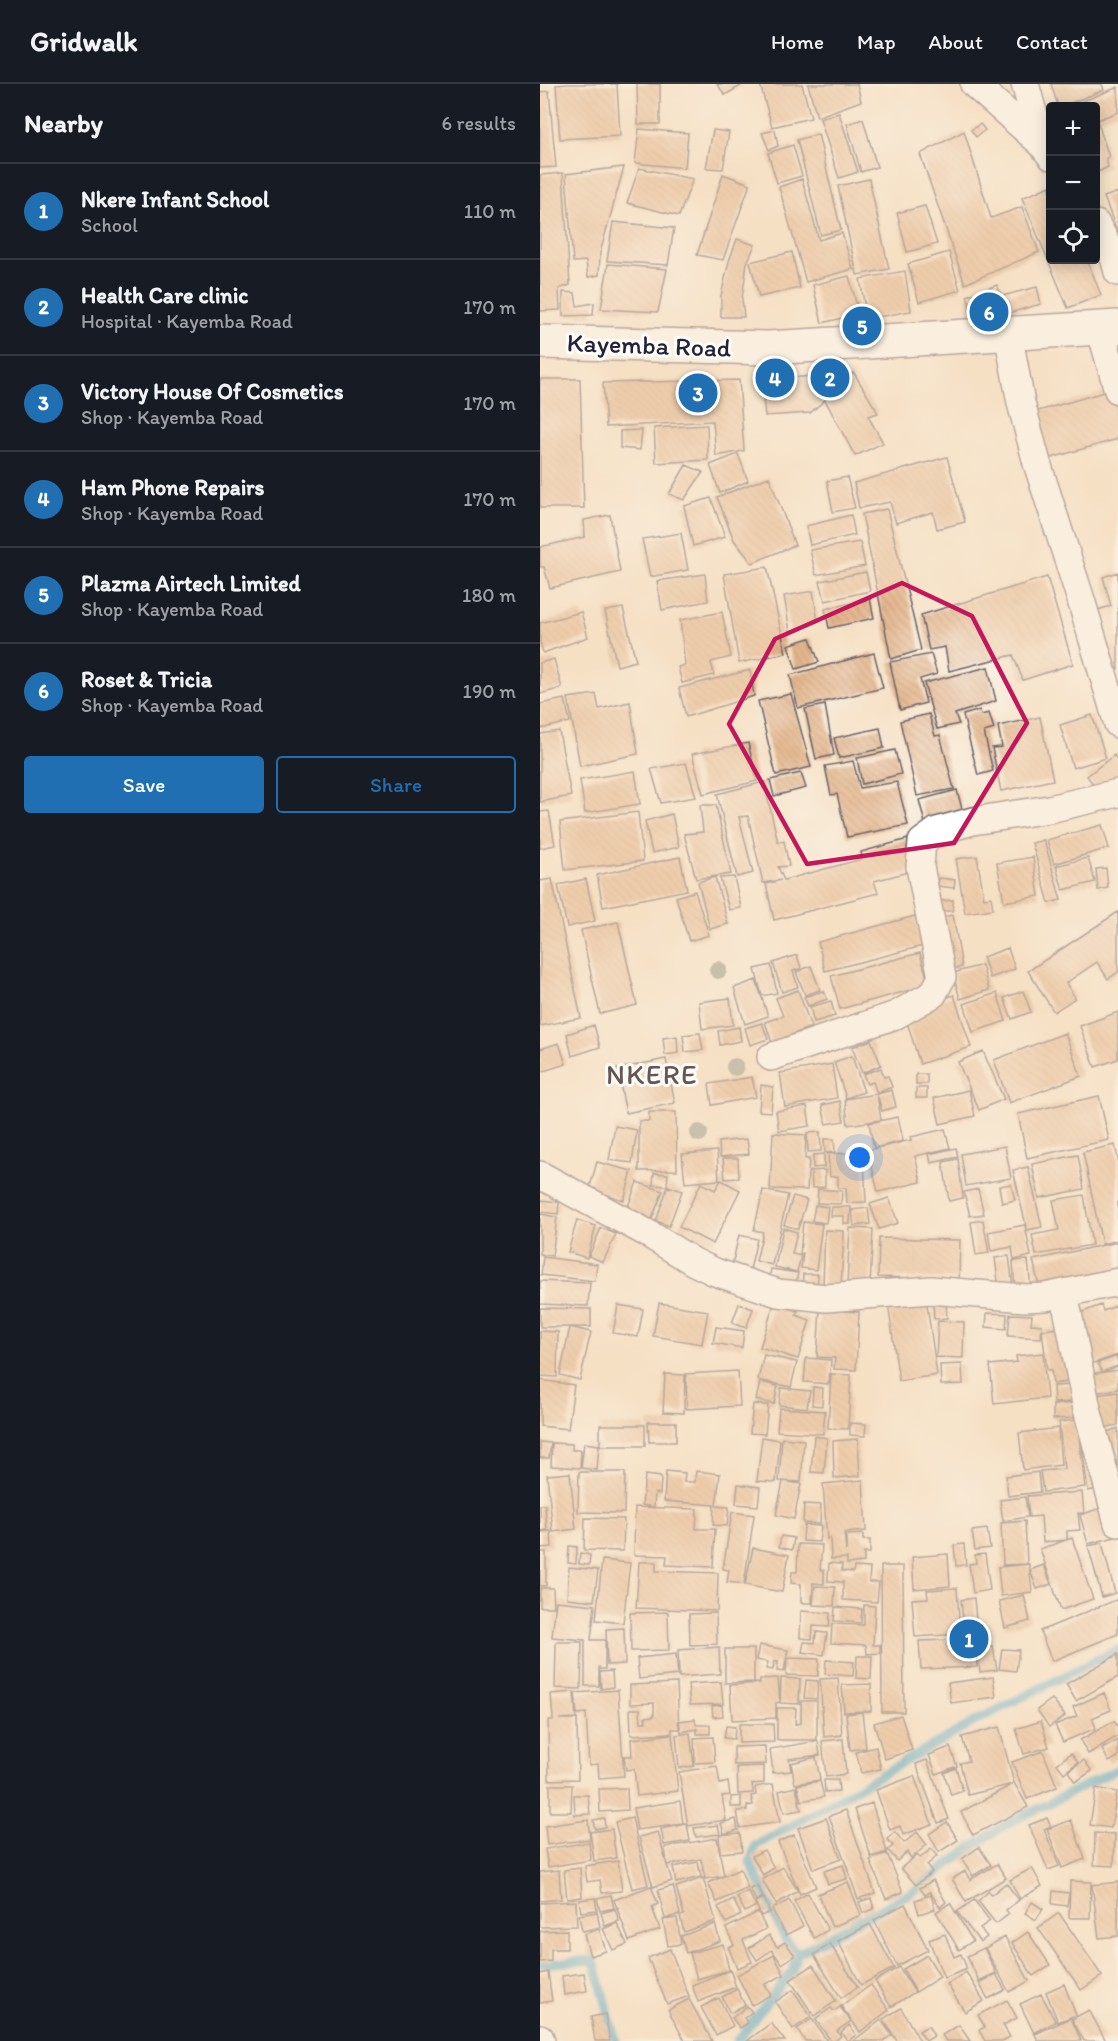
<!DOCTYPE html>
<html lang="en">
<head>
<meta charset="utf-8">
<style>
  body { margin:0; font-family:Itim,sans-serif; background:#20242c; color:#f1f3f6 }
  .controls { position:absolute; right:18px; top:18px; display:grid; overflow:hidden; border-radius:6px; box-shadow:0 3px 15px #0003 }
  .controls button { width:54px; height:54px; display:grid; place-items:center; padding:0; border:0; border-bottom:2px solid #363941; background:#171b24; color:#f1f3f6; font:30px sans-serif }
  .you { position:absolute; left:320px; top:1074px; width:21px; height:21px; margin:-15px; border:4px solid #fff; border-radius:50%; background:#1a73e8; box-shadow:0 0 0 9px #1a73e833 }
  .badge { display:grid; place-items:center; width:39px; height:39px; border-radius:50%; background:#1f6fb2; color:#fff; font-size:20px; font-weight:700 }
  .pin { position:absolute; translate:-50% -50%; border:3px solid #fff; box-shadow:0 2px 6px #0006 }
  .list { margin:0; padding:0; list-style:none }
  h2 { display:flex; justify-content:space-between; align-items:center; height:78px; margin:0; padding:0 24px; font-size:26px }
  h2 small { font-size:20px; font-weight:400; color:#9ea1a6 }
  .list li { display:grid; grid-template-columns:39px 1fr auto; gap:18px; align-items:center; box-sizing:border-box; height:96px; padding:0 24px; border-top:2px solid #363941 }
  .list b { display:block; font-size:22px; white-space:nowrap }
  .list p { margin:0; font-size:20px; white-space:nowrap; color:#9ea1a6 }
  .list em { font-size:20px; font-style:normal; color:#9ea1a6 }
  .actions { display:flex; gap:12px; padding:18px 24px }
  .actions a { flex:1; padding:14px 0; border:2px solid #1f6fb2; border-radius:6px; text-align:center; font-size:21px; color:#1f6fb2 }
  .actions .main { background:#1f6fb2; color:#fff }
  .icon { flex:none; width:33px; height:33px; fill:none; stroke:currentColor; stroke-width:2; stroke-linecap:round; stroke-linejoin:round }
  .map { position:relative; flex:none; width:578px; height:1957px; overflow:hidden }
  header { display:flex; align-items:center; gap:36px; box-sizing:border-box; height:84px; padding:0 30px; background:#171b24; border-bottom:2px solid #363941 }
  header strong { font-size:28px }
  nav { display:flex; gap:33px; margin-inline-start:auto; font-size:21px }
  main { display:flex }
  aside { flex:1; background:#171b24 }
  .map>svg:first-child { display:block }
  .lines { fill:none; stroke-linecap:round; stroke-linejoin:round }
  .stream { stroke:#4ca7ca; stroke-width:9 }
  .building { fill:url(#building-back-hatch) }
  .street-casing { stroke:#6c646b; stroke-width:30 }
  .secondary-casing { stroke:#6c646b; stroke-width:36 }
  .street { stroke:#fff; stroke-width:27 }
  .secondary { stroke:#fff; stroke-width:33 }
  .tree { fill:#959a8a }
  .marked { fill:none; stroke:#c2185b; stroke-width:4.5; stroke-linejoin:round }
  .labels { text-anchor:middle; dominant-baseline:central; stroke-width:6; stroke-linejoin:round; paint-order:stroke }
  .street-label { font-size:26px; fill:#22223b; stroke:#fdfcf7 }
  .quarter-label { font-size:28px; letter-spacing:1.5px; fill:#665557; stroke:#fdfcf7 }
</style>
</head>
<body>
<header>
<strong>Gridwalk</strong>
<nav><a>Home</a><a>Map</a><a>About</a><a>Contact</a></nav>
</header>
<main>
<aside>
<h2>Nearby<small>6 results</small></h2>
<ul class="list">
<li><span class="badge">1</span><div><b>Nkere Infant School</b><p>School</p></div><em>110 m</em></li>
<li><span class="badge">2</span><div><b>Health Care clinic</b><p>Hospital · Kayemba Road</p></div><em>170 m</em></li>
<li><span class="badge">3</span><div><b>Victory House Of Cosmetics</b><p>Shop · Kayemba Road</p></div><em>170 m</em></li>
<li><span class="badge">4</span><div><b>Ham Phone Repairs</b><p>Shop · Kayemba Road</p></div><em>170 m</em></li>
<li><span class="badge">5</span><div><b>Plazma Airtech Limited</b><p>Shop · Kayemba Road</p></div><em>180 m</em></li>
<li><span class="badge">6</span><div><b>Roset &amp; Tricia</b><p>Shop · Kayemba Road</p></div><em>190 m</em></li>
</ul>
<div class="actions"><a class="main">Save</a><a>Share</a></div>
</aside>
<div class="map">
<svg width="578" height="1957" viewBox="0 0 578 1957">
  <defs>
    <pattern id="building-back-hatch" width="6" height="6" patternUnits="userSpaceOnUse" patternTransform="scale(1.5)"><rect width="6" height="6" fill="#e4b58b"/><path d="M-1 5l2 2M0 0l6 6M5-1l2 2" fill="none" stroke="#c39b79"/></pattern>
  </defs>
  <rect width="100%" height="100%" fill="#fdfcf7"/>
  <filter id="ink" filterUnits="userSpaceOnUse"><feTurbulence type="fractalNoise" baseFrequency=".0167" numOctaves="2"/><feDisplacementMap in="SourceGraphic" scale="12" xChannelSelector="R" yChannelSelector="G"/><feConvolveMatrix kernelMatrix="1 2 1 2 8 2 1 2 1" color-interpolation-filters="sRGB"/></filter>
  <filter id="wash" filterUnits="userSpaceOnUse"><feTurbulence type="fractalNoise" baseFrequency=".008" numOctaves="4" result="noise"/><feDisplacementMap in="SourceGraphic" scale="24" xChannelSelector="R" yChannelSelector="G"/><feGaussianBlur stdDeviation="1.35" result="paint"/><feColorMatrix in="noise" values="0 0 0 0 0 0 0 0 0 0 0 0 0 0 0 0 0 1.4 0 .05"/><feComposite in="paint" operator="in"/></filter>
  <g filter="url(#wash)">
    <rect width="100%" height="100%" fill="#f5e0c4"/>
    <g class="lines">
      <path class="stream" d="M257 1870 374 1807 426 1767 467 1740 578 1685
        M0 1880 54 1876 76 1957
        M197 1957 252 1887 257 1870 245 1855 210 1778 215 1762 443 1633 578 1565"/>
    </g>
    <g id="blocks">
      <path class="building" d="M27 0H77L80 52 20 55 16 1Z
        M97 0H120V40H98Z
        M177 0H204L185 11Z
        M220 0H262L271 34 232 43Z
        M268 0H317L321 17 277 33Z
        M511 0H562L564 6 523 22H518Z
        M578 3V28L557 36 569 73 566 74 568 83 556 89V22H531Z
        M9 7 16 83 0 84V8Z
        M299 29 318 88 299 94 280 35Z
        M323 35 337 83 321 88 307 40Z
        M440 40 445 46 436 53 431 46Z
        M99 45 148 49 145 84 95 79Z
        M173 46 189 48 183 85 166 84Z
        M235 46 238 62 229 66 222 49Z
        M424 47 451 134 482 123 499 168 425 200 380 70Z
        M278 50 301 146 281 151 257 56Z
        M253 61 262 92 237 99 228 69Z
        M84 83 60 169 59 191 48 193 46 177 33 178 26 90Z
        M99 84 153 95 139 132 87 119Z
        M23 89 30 201 19 205 20 226 0 227V91Z
        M183 90 210 100 183 176 157 171Z
        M262 95 279 156 302 149 313 185 266 198 239 103Z
        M329 95 349 185 317 191 298 102Z
        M510 102V176H547L561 211 528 224 482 114Z
        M578 108V150L564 113Z
        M385 122 397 160 367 168 357 129Z
        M73 138 134 144 128 181 67 177Z
        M197 155 215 161 207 179 202 215 204 233H181V212L189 177Z
        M252 168 260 204 219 213 210 178Z
        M409 168 420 206 379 218 368 180Z
        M68 180 127 185 118 228 61 225Z
        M365 187 371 227 327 235 320 195Z
        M309 192 319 230 282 239 273 201Z
        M457 201 462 212 497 203 501 220 436 238 427 212Z
        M23 208 35 209 37 222 54 219 53 231 23 232Z
        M314 289 338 329 328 332 343 359 315 372 285 316 270 329 225 332 221 296Z
        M0 295H40L44 424H0Z
        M199 296 204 367 176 372 173 337 66 343 63 299Z
        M571 306 578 330V355L504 376 491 329Z
        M167 341 168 376 116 379 114 344Z
        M102 346 100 366 80 364V347Z
        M198 370 208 397 180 409 170 381Z
        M407 373 425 438 397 445 393 428 356 439 350 418 319 424 314 399Z
        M146 381 163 388 144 416 129 410Z
        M229 393 255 461 212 479 194 456 177 413Z
        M307 393 315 424 293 428 287 397Z
        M171 414 185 453 153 462 144 422Z
        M347 425 381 566 351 575 322 430Z
        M70 431 80 488 10 504 4 483H0V463L45 453 44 436Z
        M311 431 315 451 270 461 266 442Z
        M141 449 148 486 110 493 102 455Z
        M320 458 325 482 276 491 270 466Z
        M227 483 246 569 199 579 184 490Z
        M326 488 330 507 285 517 280 497Z
        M578 488V585L572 587 554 527 571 522 563 493Z
        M165 490 168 517 122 526 117 497Z
        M507 493 533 580 483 596 473 571 409 587 405 563 389 566 381 531Z
        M273 507 278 537 250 547 244 512Z
        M330 515 334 534 289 544 285 525Z
        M83 524 96 577 77 582 65 527Z
        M41 528 48 553 3 569 0 558V539Z
        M182 528 191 573 171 578 174 591 142 599 138 583 145 581 140 536Z
        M270 554 279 578 256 585 248 561Z
        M334 569 343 604 258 624 250 591Z
        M391 570 397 590 380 595 386 619 360 626 350 578Z
        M14 575 22 604 0 610V579Z
        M448 583 456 617 415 630 419 640 397 645 384 599Z
        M210 586 214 612 146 633 139 604Z
        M56 610 59 625 90 618 98 670 40 682 28 614Z
        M251 610 271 683 236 691 218 617Z
        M25 615 30 638 0 645V620Z
        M285 621 294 671 276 675 265 625Z
        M440 626 441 631 449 629 454 645 444 648 453 687 438 691 423 631Z
        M389 630 395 652 400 651 414 705 377 712 360 637Z
        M552 631 566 674 533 684 520 641Z
        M500 633 513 696 461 707 452 664 462 663 458 642Z
        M340 644 344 664 299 674 294 654Z
        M19 647 31 712 0 718V650Z
        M208 659 217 697 163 710 152 670Z
        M355 666 361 690 322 700 317 674Z
        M574 671 578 677V697L561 710 547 692Z
        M313 677 320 704 357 698 368 741 307 753 297 710 291 711 285 682Z
        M146 679 156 713 121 719 111 685Z
        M95 687 100 720 45 729 40 696Z
        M261 689 266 704 234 712 230 696Z
        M224 698 238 758 244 757 249 782 238 783 244 796 322 775 321 768 368 755 376 786 334 797 338 809 234 836 226 800 241 796 223 799 208 732 199 733 213 789 197 793 177 710Z
        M417 706 423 729 385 739 379 716Z
        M160 721H176L191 790 156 795 144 750 163 748Z
        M9 727 15 761 0 764V728Z
        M98 728 103 777 25 786 20 738Z
        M132 730 139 763 112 769 105 737Z
        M562 741 569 764 514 780 507 756Z
        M504 756 521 816 509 819 492 759Z
        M437 772 444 814 451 813 453 825 425 829 416 775Z
        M140 773 147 806 63 823 57 791Z
        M493 773 499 812 464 818 457 779Z
        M548 774 555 798 523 806 516 782Z
        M566 784 568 804 558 806 556 785Z
        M175 793 188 840 170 845 158 798Z
        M194 793 201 824 189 826 180 794Z
        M399 794 415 796 414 804 398 802Z
        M12 795 41 934 0 942V797Z
        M46 795 55 837 27 843 18 801Z
        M155 807 169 851 149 857 136 813Z
        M413 816V827H400L401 817Z
        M578 828V888L568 895 557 878 526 899 535 914 514 928 488 887Z
        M413 831 422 883 403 887 393 835Z
        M375 832 383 862 285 887 278 858Z
        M78 838 97 921 60 930 41 846Z
        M468 864 475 885 450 894 443 873Z
        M380 869 389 901 300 925 291 892Z
        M257 871 261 884 253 887 258 903 242 908 233 879Z
        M231 881 237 909 222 912 215 885Z
        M442 881 449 906 420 915 413 889Z
        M271 882 280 906 265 911 256 888Z
        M216 896 228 932 205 940 194 904Z
        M258 906 271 943 232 959 225 938 243 932 236 914Z
        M284 907 287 915 268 922 264 913Z
        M483 907 491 928 472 935 464 914Z
        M457 909 466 937 433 948 424 920Z
        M414 911 431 963 380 980 364 928Z
        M190 914 193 941 162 945 159 918Z
        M291 917 295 932 274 938 270 923Z
        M578 928V975L555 983 540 942Z
        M222 939 228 955 210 961 205 944Z
        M54 941 60 963 32 972 27 950Z
        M199 943 201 957 180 961 178 947Z
        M160 949 163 966 145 968 143 951Z
        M525 949 541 992 469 1019 454 976Z
        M137 952 138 969 125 971 123 954Z
        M331 956 341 981 322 989 312 963Z
        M19 959 26 980 0 988V965Z
        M443 967 464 1015 439 1026 418 978Z
        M312 972 324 1008 306 1014 294 978Z
        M126 975 135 1019 86 1029 77 985Z
        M292 980 297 1014 245 1023 240 989Z
        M341 984 344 993 348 992 352 1003 337 1009 333 998 327 1000 323 990Z
        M376 990H387V1000H376Z
        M212 993 216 1013 172 1021 169 1000Z
        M221 1001 233 1003 231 1028 219 1027Z
        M376 1004H387V1014H376Z
        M352 1006 356 1023 342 1027 337 1010Z
        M429 1006 435 1032 400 1040 394 1014Z
        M337 1010 341 1036 308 1041 305 1015Z
        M559 1012 569 1056 487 1074 478 1030Z
        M300 1017 304 1037 286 1040 282 1021Z
        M267 1022 270 1042 239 1047 236 1027Z
        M109 1028H136L137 1086 99 1087V1037H109Z
        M358 1033 363 1057 334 1064 329 1039Z
        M75 1042 97 1046 92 1079 69 1076Z
        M405 1045 410 1064 375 1072 381 1098 338 1108 328 1066 372 1056 371 1053Z
        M280 1048 281 1067 268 1068 267 1049Z
        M233 1049 266 1051 265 1075H269L267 1106 230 1105Z
        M207 1055 209 1070 180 1073 179 1058Z
        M284 1055H294L295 1068 285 1069Z
        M575 1061 578 1075V1156L562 1160 543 1068Z
        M326 1062 327 1074 317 1075 316 1063Z
        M465 1062 471 1094 426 1102 421 1070Z
        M416 1064 418 1073 391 1079 389 1070Z
        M177 1067 179 1096 145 1099 142 1070Z
        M310 1069V1077L324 1075 326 1118 307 1119 306 1104H298V1092L290 1093 288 1070Z
        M284 1070V1083L273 1084V1071Z
        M538 1071 544 1105 499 1114 492 1080Z
        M183 1074H198L199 1094 185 1095Z
        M418 1075 423 1114 409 1117 403 1078Z
        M57 1078 92 1087 84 1116 49 1106Z
        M488 1083 502 1143 487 1146 473 1086Z
        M285 1086V1103L272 1104 271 1087Z
        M114 1089 128 1090 127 1102 113 1101Z
        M181 1096 200 1106 173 1160 139 1143 161 1099 175 1106Z
        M97 1098 123 1107 111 1137 86 1128Z
        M471 1100 475 1116 462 1119 459 1102Z
        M128 1102 142 1107 129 1142 116 1137Z
        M278 1105 302 1107 301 1120 277 1119Z
        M438 1105 444 1130 430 1132 424 1108Z
        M223 1106 248 1111 232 1181 216 1177 223 1148 214 1146Z
        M544 1111 552 1161 496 1171 492 1151 519 1146 513 1116Z
        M253 1112 267 1116 258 1145 244 1141Z
        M349 1114 358 1139 339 1145 330 1120Z
        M0 1116 19 1118 18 1130 0 1128Z
        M275 1121 288 1123 286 1139 272 1137Z
        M292 1123H311L310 1140H304V1132H291Z
        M328 1124 330 1140 314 1142 312 1126Z
        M0 1130 17 1133 12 1172 0 1170Z
        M37 1136 56 1142 47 1174 28 1168Z
        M443 1136 449 1169 436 1171 431 1138Z
        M263 1138 282 1140 276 1186 261 1184 263 1169 260 1170Z
        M485 1141 491 1172 474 1176 472 1163 451 1167 448 1148Z
        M61 1144 76 1150 63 1178 49 1172Z
        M243 1144 257 1148 252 1170 261 1172 257 1188 235 1183Z
        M310 1144 333 1145 330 1201 307 1199Z
        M285 1146 304 1147 301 1203 283 1202Z
        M199 1151 217 1155 210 1186 192 1181Z
        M339 1154 420 1156 419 1195 338 1193Z
        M578 1158V1189L500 1207 493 1176Z
        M469 1172 473 1203 459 1205 455 1174Z
        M3 1173 57 1180 55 1197 1 1191Z
        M488 1176 491 1205 475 1206 473 1177Z
        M231 1185 258 1189 255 1204 228 1199Z
        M263 1190H278L277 1206H262Z
        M0 1197 50 1199 48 1222 0 1220Z
        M386 1213 397 1291 359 1297 348 1219Z
        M406 1218 407 1234 394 1235 393 1219Z
        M119 1219 168 1227 162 1260 113 1252Z
        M199 1220 213 1225 206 1244 192 1239Z
        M234 1220 258 1227 256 1231 270 1236 258 1275 220 1263Z
        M78 1221 103 1225 98 1253 73 1249Z
        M561 1221 563 1227 578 1221V1271L551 1280 535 1231Z
        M0 1224 51 1225V1243H0Z
        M280 1225 319 1228 316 1286 294 1285 295 1274 277 1273Z
        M447 1229 467 1230 466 1245 446 1243Z
        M470 1230 492 1231 491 1240 502 1241 501 1254 468 1252Z
        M398 1237 424 1238 423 1274 396 1273Z
        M30 1243 51 1248 40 1296 20 1291Z
        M176 1243 204 1247 202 1264 173 1259Z
        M526 1243 532 1297 513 1300 511 1286H507L502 1246Z
        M0 1247 18 1248 17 1293 0 1292Z
        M503 1269 507 1314 454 1320 450 1281 477 1278 476 1272Z
        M224 1271 257 1278 251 1303 218 1296Z
        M577 1272 578 1282 562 1288 558 1279Z
        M266 1274 291 1276 289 1300 264 1298Z
        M422 1280 423 1300 401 1301 400 1281Z
        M578 1286V1305L546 1310 544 1291Z
        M198 1287 200 1322 147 1325 146 1290Z
        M125 1290 145 1291 144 1329 123 1328Z
        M291 1290 311 1291 308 1345 288 1344Z
        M0 1296 34 1301 28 1345 0 1342Z
        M220 1298 238 1302 234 1320 216 1316Z
        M530 1301 532 1318 514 1319 513 1302Z
        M273 1303 283 1304 282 1322 272 1321Z
        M241 1304 270 1307 267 1324 239 1321Z
        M578 1308V1341L558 1345 547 1312Z
        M533 1319 534 1334 513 1335V1321Z
        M213 1320 228 1321 225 1350 210 1349Z
        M239 1324 285 1327 283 1350 237 1347Z
        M537 1336 545 1403 503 1408 500 1387 524 1385 519 1338Z
        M108 1338H136V1358H109Z
        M310 1339 326 1340 325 1352 310 1351Z
        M60 1341H105V1362H60Z
        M518 1344 521 1381 483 1386 479 1349Z
        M578 1344V1390L561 1350Z
        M274 1352 287 1354 284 1389 271 1388Z
        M222 1353 240 1356 236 1398 217 1397Z
        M242 1354 264 1356 261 1398 239 1397Z
        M551 1354 558 1405 548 1407 541 1356Z
        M318 1355 320 1392 294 1394 293 1357Z
        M0 1358 11 1359 9 1374H0Z
        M12 1359 32 1360V1366H41L40 1384 11 1382Z
        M44 1359 59 1361 57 1386 41 1384Z
        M126 1387 145 1389 144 1398H155L156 1387 180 1390 176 1422 189 1423 187 1442 173 1441 174 1421 124 1417Z
        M39 1388H85L84 1429 38 1428Z
        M498 1388 500 1408 468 1412 466 1392Z
        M30 1389 36 1445 13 1448 7 1391Z
        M105 1391 121 1393 120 1410 115 1409 114 1423 102 1421Z
        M323 1396 326 1447 304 1449 306 1467V1451L323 1450V1456H330V1469H324V1478L307 1480V1474L291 1475 290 1454 287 1455 283 1400Z
        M243 1397 261 1400 254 1435 236 1431Z
        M198 1400 220 1403 218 1422 196 1420Z
        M542 1408 544 1429H538L540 1446 527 1447V1456L503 1458 501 1432 489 1433 487 1412Z
        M562 1408 575 1453 548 1460 540 1431 561 1424Z
        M485 1413 488 1433 463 1437 460 1416Z
        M264 1420 281 1421 280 1440 263 1439Z
        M0 1421H5L7 1446 0 1447Z
        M95 1423 157 1425 156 1445H175L173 1483 126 1481 127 1472 94 1471Z
        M192 1428 214 1431 204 1500 187 1498 189 1486 183 1485Z
        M45 1434 84 1435 83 1467 44 1466Z
        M485 1437 487 1480 463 1481 461 1439Z
        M264 1441 281 1442 279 1458 263 1457Z
        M447 1445 450 1464 435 1466 432 1447Z
        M11 1447 12 1463 0 1464V1448Z
        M241 1452 254 1454 252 1466 239 1463Z
        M532 1454 553 1515 521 1526 500 1465Z
        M562 1459 575 1509 562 1513 548 1462Z
        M258 1460 282 1461 280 1486H284V1500L273 1499 272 1519H261V1500L251 1499 252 1488H257Z
        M424 1460 426 1481 416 1482 414 1461Z
        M29 1462 37 1463 36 1480 28 1479Z
        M213 1464 249 1471 242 1508 205 1501Z
        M0 1468H6V1502H0Z
        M40 1469 50 1471 49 1481 39 1480Z
        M408 1470 410 1502 374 1505 372 1473Z
        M445 1470 450 1506 433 1509 429 1480 436 1479 435 1471Z
        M62 1476 90 1479 83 1539 56 1536Z
        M99 1478H116V1487L178 1489 177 1527 96 1524Z
        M289 1479 302 1480V1487L313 1488 314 1483 330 1484 329 1498H339L337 1518 303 1516V1498L288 1497Z
        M489 1480 492 1508 461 1512 458 1483Z
        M504 1481 511 1500 497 1505 490 1486Z
        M341 1482H363L364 1628H342Z
        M29 1483 58 1486 54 1517 27 1514Z
        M275 1502 295 1503 294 1522 273 1521Z
        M0 1504H13L14 1523H0Z
        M417 1504 420 1550 375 1553 372 1515 388 1514 387 1506Z
        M484 1511 490 1537 465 1544 459 1517Z
        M434 1514 437 1546 424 1547 421 1516Z
        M578 1515V1550L512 1577 500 1547Z
        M16 1517 55 1521 51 1556H65V1585H59V1582V1602H45V1556L12 1553Z
        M324 1521 335 1522 333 1561H340V1569L327 1570 326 1561 291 1559 292 1540 324 1541Z
        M295 1523 322 1525 321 1539 294 1537Z
        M261 1527 290 1529 289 1543 273 1542 272 1555 260 1554Z
        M128 1528 129 1566 91 1567 90 1529Z
        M176 1529 177 1560 150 1561 149 1530Z
        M84 1544 85 1580 67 1581 66 1545Z
        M276 1548 287 1549 284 1571 262 1568 264 1558 275 1559Z
        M436 1555 437 1583 381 1585 379 1557Z
        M16 1558H42L41 1605 15 1604Z
        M219 1561 248 1566 244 1588 237 1587 238 1578H234L233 1586 226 1585 228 1578 216 1576Z
        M453 1562 457 1586 440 1588 437 1565Z
        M179 1563 180 1590 139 1593 138 1566Z
        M185 1565H214V1598L185 1599Z
        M462 1565 479 1566 476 1587 459 1585Z
        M136 1570 138 1591 99 1595 97 1574Z
        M578 1570V1593L536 1617 526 1600Z
        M317 1572H332L331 1595 316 1594Z
        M247 1574 279 1575 278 1592 246 1591Z
        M286 1576 314 1578 313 1592 285 1590Z
        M72 1587 73 1603 61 1605 60 1588Z
        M453 1593 456 1613 411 1619 408 1599Z
        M238 1594 240 1618 236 1619V1634L192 1636 190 1601 220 1599V1595Z
        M241 1594 260 1595 259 1620 240 1619Z
        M298 1594 302 1651 284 1653 280 1595Z
        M266 1596 278 1597 277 1615 264 1614Z
        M181 1598 183 1620 150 1621 148 1600Z
        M137 1599 139 1645H132V1649L91 1651 90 1625H100L101 1638H106L105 1633 114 1632V1619L90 1620V1601Z
        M331 1600V1627L304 1628 302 1601Z
        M78 1606 84 1692 59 1694 58 1680 49 1681 46 1629 37 1630 35 1609Z
        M34 1608 36 1634 19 1635H37L38 1695 9 1696 8 1636H13L11 1610Z
        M564 1609 571 1626 552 1634 556 1644 523 1658 515 1641 537 1632 533 1623Z
        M512 1615 525 1632 509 1643 497 1626Z
        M261 1617H277V1656H237V1624H256L255 1640 261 1639Z
        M182 1621 183 1632 173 1633 172 1622Z
        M322 1628 326 1664 310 1666 306 1630Z
        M361 1631 372 1666 345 1675 334 1639Z
        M155 1635 156 1641H170V1650H157V1645L141 1648 139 1637Z
        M501 1637 509 1663 484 1670 476 1645Z
        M574 1637 578 1643V1652L548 1670 540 1656Z
        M199 1640H233L234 1658 199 1659Z
        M186 1642 195 1643 194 1655 184 1654Z
        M459 1643 474 1699 488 1723 433 1751 421 1728 473 1700 428 1711 420 1679 429 1677 422 1653Z
        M150 1649 154 1682 139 1684 136 1651Z
        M132 1650 138 1707 97 1712 94 1685 86 1686 84 1672H92L91 1655Z
        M173 1653 175 1678 155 1679 154 1654Z
        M303 1655 306 1690 286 1693 282 1657Z
        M578 1656V1673L569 1678 562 1665Z
        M278 1657 280 1671 249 1675 251 1687 233 1689 230 1665Z
        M225 1662 226 1680 194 1681V1663Z
        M336 1663 341 1685 321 1689 316 1668Z
        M410 1663 417 1682 396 1690 389 1671Z
        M503 1667 517 1703 487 1715 472 1678Z
        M531 1669 538 1678 524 1689 517 1680Z
        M276 1673 280 1696 255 1700 251 1679Z
        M387 1676 409 1735 398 1739 376 1680Z
        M544 1676 552 1687 535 1698 528 1687Z
        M177 1682 180 1700 188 1698 190 1711 182 1712 186 1736 148 1742 139 1688Z
        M224 1682V1699L212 1700 213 1709 198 1710 197 1683Z
        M416 1684 423 1707 411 1711 404 1689Z
        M374 1692 392 1740 363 1751 360 1742 350 1746 336 1706Z
        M284 1696H298L299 1707 285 1708Z
        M280 1697 284 1713 261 1717 257 1701Z
        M233 1700 240 1738 200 1744 197 1727 207 1726V1722L213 1721 211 1712 216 1711 215 1703Z
        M10 1701H32L31 1728H10Z
        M256 1703 261 1726 244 1729 239 1707Z
        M87 1704 88 1726 60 1728 59 1705Z
        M556 1704 577 1708 571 1744 550 1741Z
        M34 1711H48L50 1730 35 1731Z
        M201 1712V1723H191V1713Z
        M140 1717 143 1740 97 1746 93 1724Z
        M332 1719 347 1768 331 1773 315 1725Z
        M306 1726 335 1809 318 1815 289 1732Z
        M64 1734 65 1743 55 1745 53 1736Z
        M92 1734 108 1801 92 1805 75 1738Z
        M286 1734 301 1775 273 1785 258 1744Z
        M507 1734 511 1742 504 1745 519 1782 508 1786 489 1741Z
        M196 1735 198 1746 184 1750 181 1739Z
        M48 1736 50 1755 7 1761 5 1742Z
        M531 1736 545 1775 522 1784 507 1745Z
        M407 1738 418 1756 399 1768 389 1750Z
        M147 1740 150 1757 124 1761 121 1745Z
        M178 1741 180 1750 156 1753 154 1744Z
        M72 1745 76 1774 54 1777 50 1748Z
        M118 1748 127 1781 125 1763 177 1754 184 1792 165 1795 161 1775 127 1781 132 1797 113 1803 99 1753Z
        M355 1748 364 1759 377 1748 387 1761 371 1774 367 1768 357 1777 348 1766 353 1762 347 1755Z
        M200 1749 202 1767 180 1769 179 1751Z
        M555 1749 575 1750 574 1782 554 1781Z
        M254 1751 276 1803 260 1810 238 1758Z
        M49 1758 51 1776 8 1783 5 1765Z
        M439 1763 451 1781 433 1792 422 1775Z
        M391 1765 397 1772 387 1781 392 1788 376 1801 361 1784 377 1771 380 1774Z
        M224 1766 234 1784 223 1791 212 1772Z
        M347 1769 363 1808 346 1815 330 1776Z
        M78 1777 82 1807 62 1809 60 1796 47 1798 45 1782Z
        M158 1778 161 1793 136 1799 133 1783Z
        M457 1780 466 1794 426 1818 412 1795 425 1787 430 1796Z
        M303 1781 307 1795 288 1800 284 1787Z
        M243 1783 258 1807 236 1820 222 1796Z
        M40 1784 42 1813 27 1815 24 1786Z
        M492 1784 502 1802 480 1815 470 1796Z
        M200 1785 208 1804 177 1818 168 1799Z
        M19 1786 21 1815 0 1817V1788Z
        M163 1794 176 1837 144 1848 140 1832 144 1831 136 1803Z
        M393 1796 406 1818 400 1823 390 1808 385 1811 380 1804Z
        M530 1797 551 1798 550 1834H529Z
        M308 1798 321 1831 292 1843 278 1810Z
        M578 1798V1852L559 1854 552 1801Z
        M466 1799 479 1816 466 1826 469 1830 456 1840 438 1817 449 1807 451 1811Z
        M111 1802 118 1820 112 1823 120 1845 89 1857 77 1824 79 1823 77 1824 74 1816Z
        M133 1802 140 1830 125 1835 118 1806Z
        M217 1802 223 1813 216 1817 210 1805Z
        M208 1807 216 1822 205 1828 197 1813Z
        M513 1807 529 1809 527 1822 512 1820Z
        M268 1809 288 1846 274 1854 254 1817Z
        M71 1811 74 1824 60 1827 57 1814Z
        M391 1811 395 1825 379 1830 375 1816Z
        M55 1814 57 1826 41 1828 39 1816Z
        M224 1814 230 1828 221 1832 215 1818Z
        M331 1814 334 1825 323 1829 319 1818Z
        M193 1815 201 1831 186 1839 178 1823Z
        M249 1816 263 1842 246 1851 232 1825Z
        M434 1816 450 1837 440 1844 447 1853 440 1858 417 1828Z
        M36 1817 37 1842 0 1843V1819Z
        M492 1818 503 1825 496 1836 485 1829Z
        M410 1819 433 1857 419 1866 396 1828Z
        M365 1820 388 1866 357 1882 334 1836Z
        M75 1825 79 1837 65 1842 61 1829Z
        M57 1828 60 1843 42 1847 39 1831Z
        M218 1828 226 1845 203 1856 212 1878 197 1884 188 1863 194 1861 186 1844Z
        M519 1829 562 1892 541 1906 498 1844Z
        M137 1834 141 1860 128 1862 123 1836Z
        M77 1839 87 1860 73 1866 63 1845Z
        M175 1840 180 1857 146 1869 141 1852Z
        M330 1840 354 1884 321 1901 298 1857Z
        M59 1845 66 1867 50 1872 44 1850Z
        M27 1846V1865H11V1877L0 1878V1847Z
        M488 1848 510 1881 493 1892 472 1859Z
        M405 1850 414 1873 421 1870 427 1885 404 1894 389 1856Z
        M229 1851 237 1863 245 1858 255 1871 242 1880 232 1866 217 1876 209 1864Z
        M465 1853 489 1897 469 1908 445 1864Z
        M183 1860 189 1886 157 1895 150 1869Z
        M290 1860 318 1903 301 1914 274 1871Z
        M444 1864 456 1889 439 1897 427 1872Z
        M130 1865 149 1912 127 1920 108 1874Z
        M234 1871 244 1891 225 1900 231 1911 212 1921 197 1891Z
        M387 1871 400 1893 376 1908 363 1885Z
        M273 1881 296 1917 274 1932 250 1896Z
        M359 1883 375 1908 351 1923 335 1897Z
        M190 1886 196 1903 158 1918 152 1901Z
        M8 1888 12 1917 0 1919V1890Z
        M426 1888 444 1917 425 1928 407 1900Z
        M44 1889 47 1907 24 1911 22 1892Z
        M456 1890 465 1906 448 1915 439 1899Z
        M524 1900 536 1931 518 1938 506 1908Z
        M331 1901 349 1926 320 1948 301 1922Z
        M197 1905 205 1921 190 1929 182 1913Z
        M253 1906 271 1933 253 1945 235 1918Z
        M501 1910 516 1938 494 1949 480 1920Z
        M179 1914 193 1942 176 1951 161 1923Z
        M149 1915 172 1957H145L128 1926Z
        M467 1916 477 1934 463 1941 470 1953 462 1957H445L439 1946 445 1943 438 1931Z
        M207 1922 212 1928 204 1934 208 1939 200 1944 192 1934Z
        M300 1923 311 1937 297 1947 301 1952 295 1957H291L275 1935 291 1924 294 1927Z
        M361 1924 380 1957H357L343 1935Z
        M549 1926 566 1957H544L532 1935Z
        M65 1930 70 1957H55L51 1933Z
        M531 1934 541 1957H498L495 1950Z
        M272 1935 287 1957H265L257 1945Z
        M341 1936 352 1951 343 1957H313Z
        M231 1939 245 1957H207Z
        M309 1941 316 1951 308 1957 301 1948Z
        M419 1941 430 1957H406L402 1951Z
        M388 1942 394 1952 386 1957 379 1947Z"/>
    </g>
  </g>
  <g filter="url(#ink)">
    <use href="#blocks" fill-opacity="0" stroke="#6c646b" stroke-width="1.5"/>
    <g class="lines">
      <g class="street-casing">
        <path id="street" d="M434 0 502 60 511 72
          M485 0 502 60
          M556 140 574 173 578 188
          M560 244 578 306
          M468 249 481 319 497 379 541 516 578 640
          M231 973 356 931 393 910 402 893 380 783 382 758 397 747 433 737 509 725 578 709
          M0 1091 107 1149 154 1178 175 1188 238 1209 286 1214 391 1206 485 1214 505 1213 578 1198
          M524 1209 547 1325 578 1439
          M0 1954 1 1957"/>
      </g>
      <g class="secondary-casing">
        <path id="secondary" d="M0 258 228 264 578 243"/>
      </g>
      <use href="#street" class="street"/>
      <use href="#secondary" class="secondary"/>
    </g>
    <g class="tree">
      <circle cx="178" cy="886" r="9"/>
      <circle cx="195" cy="983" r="9"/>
      <circle cx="159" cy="1049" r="9"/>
    </g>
  </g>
  <path d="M0 0H578V1957H0ZM362 499 432 532 487 639 414 759 267 780 189 640 235 555Z" fill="#f5e0c4" fill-opacity=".55" fill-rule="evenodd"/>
  <path class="marked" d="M362 499 432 532 487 639 414 759 267 780 189 640 235 555Z"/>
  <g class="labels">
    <g class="street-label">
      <text transform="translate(109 261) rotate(2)">Kayemba Road</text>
    </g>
    <g class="quarter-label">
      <text x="112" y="990">NKERE</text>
    </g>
  </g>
</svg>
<div class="controls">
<button>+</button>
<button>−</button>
<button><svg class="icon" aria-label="locate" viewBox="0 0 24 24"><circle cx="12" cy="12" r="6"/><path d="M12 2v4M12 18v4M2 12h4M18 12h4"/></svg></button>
</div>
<div class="you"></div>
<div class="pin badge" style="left:429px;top:1555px">1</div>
<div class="pin badge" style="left:290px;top:294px">2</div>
<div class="pin badge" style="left:158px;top:309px">3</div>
<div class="pin badge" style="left:235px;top:294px">4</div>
<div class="pin badge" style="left:322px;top:242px">5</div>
<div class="pin badge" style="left:449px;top:228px">6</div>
</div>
</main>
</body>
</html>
